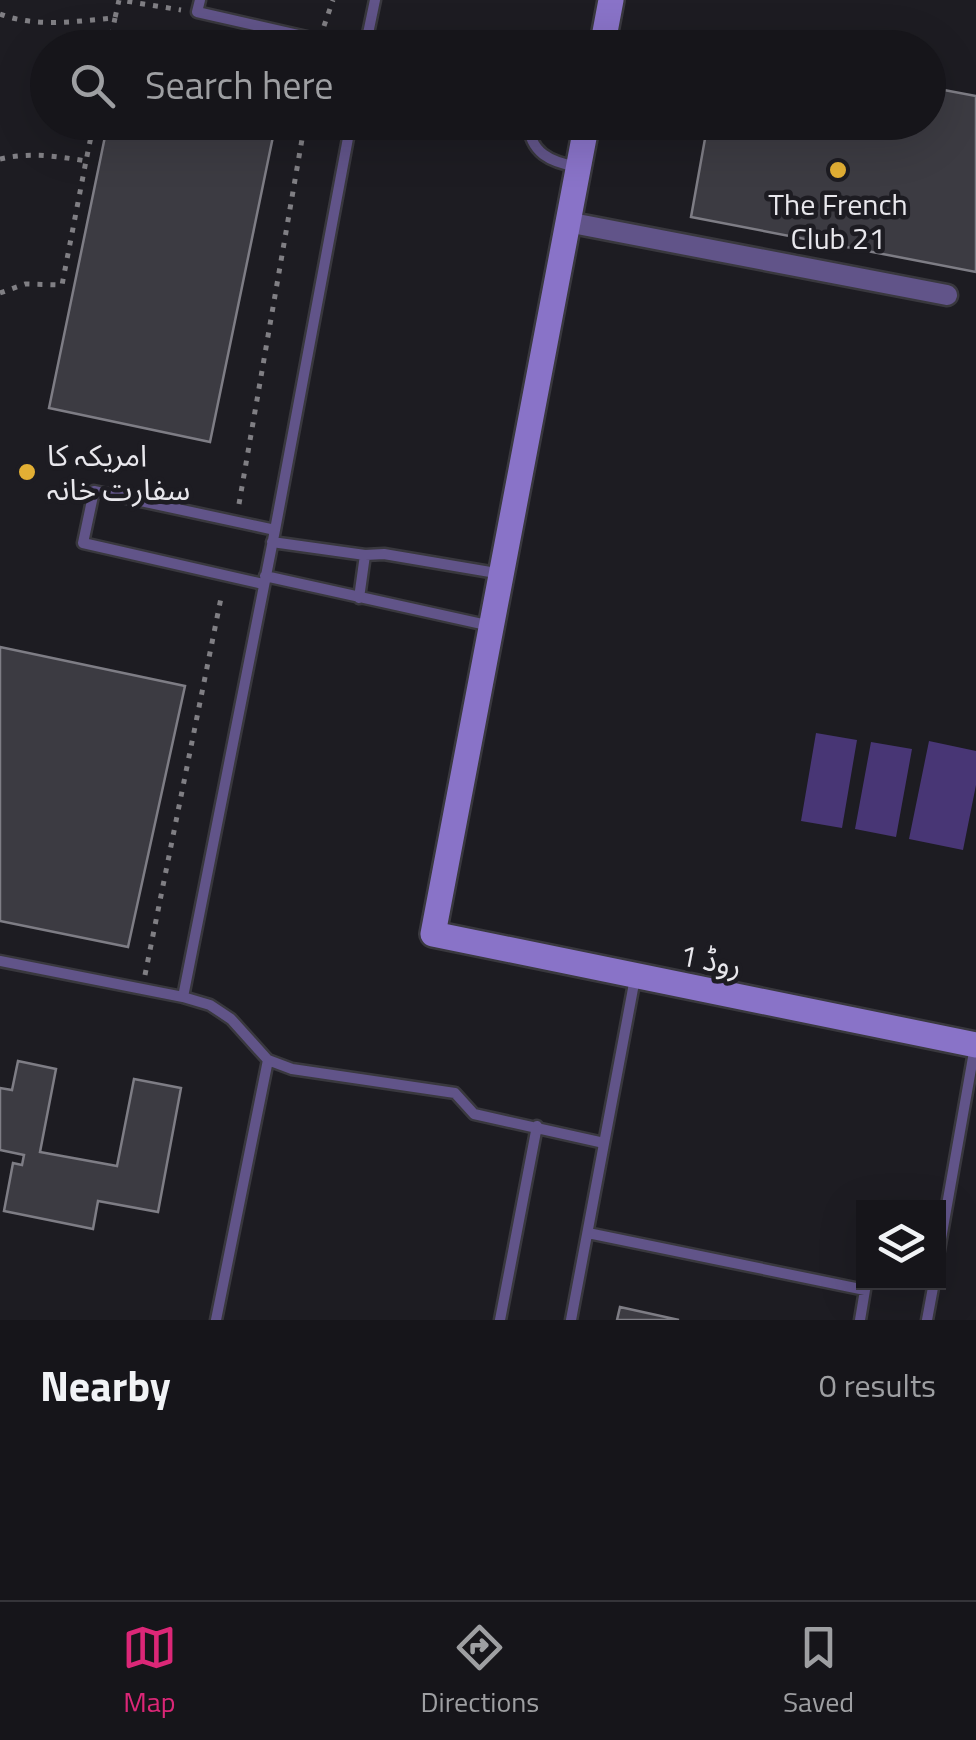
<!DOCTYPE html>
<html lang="en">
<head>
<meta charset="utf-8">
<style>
  body { margin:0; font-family:"Titillium Web","Noto Sans Arabic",sans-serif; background:#1f1e23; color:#f1f3f6 }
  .controls { position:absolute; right:30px; bottom:30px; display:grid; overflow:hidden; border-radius:0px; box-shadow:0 10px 40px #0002 }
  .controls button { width:90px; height:90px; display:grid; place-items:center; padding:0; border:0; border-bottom:2px solid #353439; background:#16151a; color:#f1f3f6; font:50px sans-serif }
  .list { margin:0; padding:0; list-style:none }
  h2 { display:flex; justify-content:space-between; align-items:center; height:130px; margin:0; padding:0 40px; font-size:42px }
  h2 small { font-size:32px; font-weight:400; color:#9e9fa2 }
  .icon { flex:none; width:55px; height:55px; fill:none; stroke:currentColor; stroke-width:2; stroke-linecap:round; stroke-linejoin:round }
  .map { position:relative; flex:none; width:976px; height:1320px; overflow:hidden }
  .search { position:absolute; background:#16151a; box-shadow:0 10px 40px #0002; left:30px; right:30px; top:30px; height:110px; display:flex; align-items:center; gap:25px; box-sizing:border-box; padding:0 35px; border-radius:55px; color:#9e9fa2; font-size:38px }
  .sheet { height:280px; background:#16151a }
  nav { display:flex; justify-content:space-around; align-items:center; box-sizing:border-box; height:140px; border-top:2px solid #353439; background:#16151a; font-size:28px; color:#9e9fa2 }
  nav a { display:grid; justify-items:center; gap:5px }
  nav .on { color:#db2777 }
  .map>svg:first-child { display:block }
  .green { fill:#483675 }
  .building { fill:#3c3b42; stroke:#7e7d85; stroke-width:2.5 }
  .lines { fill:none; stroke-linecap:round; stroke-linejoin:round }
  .lane-casing { stroke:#39383e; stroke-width:15 }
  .street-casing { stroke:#39383e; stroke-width:25 }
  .secondary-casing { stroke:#39383e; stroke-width:30 }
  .path { stroke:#807f84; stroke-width:5; stroke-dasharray:5 8; stroke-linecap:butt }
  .lane { stroke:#615489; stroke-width:10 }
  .street { stroke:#615489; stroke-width:20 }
  .secondary { stroke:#8973c8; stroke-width:25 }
  .poi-dot { fill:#e2af34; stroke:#1d1c22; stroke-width:4 }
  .labels { text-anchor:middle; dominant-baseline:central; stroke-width:9; stroke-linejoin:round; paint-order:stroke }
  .poi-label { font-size:30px; fill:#e8e7ec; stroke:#1d1c22 }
  .street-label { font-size:30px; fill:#e8e7ec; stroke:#1d1c22 }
</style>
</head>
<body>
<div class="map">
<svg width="976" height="1320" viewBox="0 0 976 1320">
  <rect width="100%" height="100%" fill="#1d1c22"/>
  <path class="green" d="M816 733 857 740 842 828 801 821Z
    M929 741 976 751V785L963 850 909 839Z
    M871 742 912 749 896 837 855 829Z"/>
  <path class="building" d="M928 87 976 96V272L691 217 708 122H928Z
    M108 122H276L210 442 49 408Z
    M0 647 185 686 128 947 0 921Z
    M18 1061 56 1069 40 1152 117 1166 134 1079 181 1088 158 1212 98 1201 93 1229 4 1211 13 1163 22 1165 24 1155 0 1150V1088L12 1090Z
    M620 1307 679 1320H617Z"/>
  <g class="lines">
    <g class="lane-casing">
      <path id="lane" d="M200 0 197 12 355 48
        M365 48 375 0
        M351 122 275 530 183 997 210 1005 231 1019 268 1060 292 1069 455 1093 474 1114 604 1143
        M528 122C530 153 550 162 578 167
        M272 542 365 555 384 554 502 574
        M265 576 491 626
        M263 584 83 543 94 491 275 530
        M359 598 365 555
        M0 961 183 997
        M588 1233 865 1290 860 1320
        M938 1256 975 1046
        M216 1320 268 1060
        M500 1320 537 1126
        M571 1320 635 978
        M927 1320 934 1282"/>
    </g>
    <g class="street-casing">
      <path id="street" d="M567 222 947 295"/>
    </g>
    <g class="secondary-casing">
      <path id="secondary" d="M602 48 611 0
        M587 122 433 934 976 1045"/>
    </g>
    <path class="path" d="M0 14C36 28 77 21 115 18L119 0 181 10
      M324 26 333 0
      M109 48 115 18
      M0 159C30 152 56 156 86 161L94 122
      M0 293 25 284 62 285 86 161
      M239 504 305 122
      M145 975 222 593"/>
    <use href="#lane" class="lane"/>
    <use href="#street" class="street"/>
    <use href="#secondary" class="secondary"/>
  </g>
  <g class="poi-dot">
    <circle cx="838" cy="170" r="10"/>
    <circle cx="27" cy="472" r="10"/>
  </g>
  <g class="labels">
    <g class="poi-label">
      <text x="838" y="204">The French<tspan x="838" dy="34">Club 21</tspan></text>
      <text x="47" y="455" text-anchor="start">امریکہ کا<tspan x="47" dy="34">سفارت خانہ</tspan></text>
    </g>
    <g class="street-label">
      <text transform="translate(711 960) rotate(11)">روڈ 1</text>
    </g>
  </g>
</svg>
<div class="controls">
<button><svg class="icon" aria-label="layers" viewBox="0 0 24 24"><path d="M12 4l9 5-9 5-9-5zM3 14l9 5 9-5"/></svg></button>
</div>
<div class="search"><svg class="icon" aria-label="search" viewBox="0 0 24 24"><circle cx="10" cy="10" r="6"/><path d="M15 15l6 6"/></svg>Search here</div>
</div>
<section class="sheet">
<h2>Nearby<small>0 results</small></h2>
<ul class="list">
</ul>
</section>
<nav>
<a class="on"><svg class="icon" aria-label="map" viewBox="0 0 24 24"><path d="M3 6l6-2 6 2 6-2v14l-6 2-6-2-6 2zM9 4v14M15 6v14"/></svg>Map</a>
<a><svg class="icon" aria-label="directions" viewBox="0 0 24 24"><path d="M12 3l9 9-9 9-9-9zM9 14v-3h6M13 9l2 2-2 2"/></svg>Directions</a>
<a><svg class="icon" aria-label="saved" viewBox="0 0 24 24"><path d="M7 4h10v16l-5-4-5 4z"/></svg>Saved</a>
</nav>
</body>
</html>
